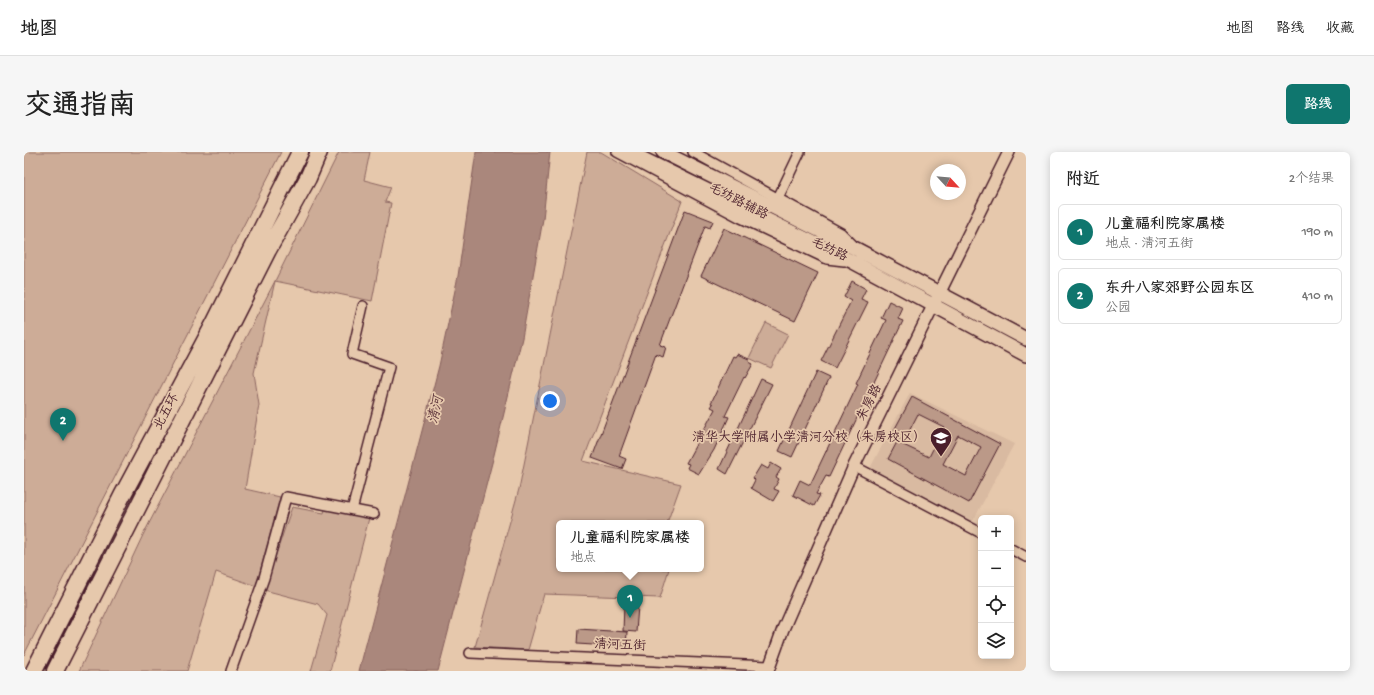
<!DOCTYPE html>
<html lang="zh">
<head>
<meta charset="utf-8">
<style>
  body { margin:0; font-family:"Gochi Hand","LXGW WenKai TC",sans-serif; background:#f6f6f6; color:#222 }
  .controls { position:absolute; right:12px; bottom:12px; display:grid; overflow:hidden; border-radius:6px; box-shadow:0 2px 10px #0003 }
  .controls button { width:36px; height:36px; display:grid; place-items:center; padding:0; border:0; border-bottom:1px solid #e0e0e0; background:#fff; color:#222; font:20px sans-serif }
  .compass { position:absolute; left:906px; top:12px; width:36px; height:36px; border-radius:50%; background:#fff; box-shadow:0 2px 10px #0003; rotate:116deg }
  .you { position:absolute; left:526px; top:249px; width:14px; height:14px; margin:-10px; border:3px solid #fff; border-radius:50%; background:#1a73e8; box-shadow:0 0 0 6px #1a73e833 }
  .badge { display:grid; place-items:center; width:26px; height:26px; border-radius:50%; background:#0f766e; color:#fff; font-size:13px; font-weight:700 }
  .pin { position:absolute; translate:-50% -33px; filter:drop-shadow(0 1px 2px #0008) }
  .pin::after { content:''; position:absolute; top:21px; width:14px; height:12px; background:inherit; clip-path:polygon(0 0,100% 0,50% 100%) }
  .popup { position:absolute; left:532px; top:368px; width:148px; height:52px; box-sizing:border-box; display:grid; place-content:center; border-radius:6px; background:#fff; filter:drop-shadow(0 1px 3px #0005); font-size:13px; white-space:nowrap; color:#767676 }
  .popup b { font-size:15px; color:#222 }
  .popup::after { content:''; position:absolute; left:50%; top:100%; margin-left:-8px; border:8px solid transparent; border-top-color:#fff }
  .list { margin:0; padding:0; list-style:none }
  h2 { display:flex; justify-content:space-between; align-items:center; height:52px; margin:0; padding:0 16px; font-size:17px }
  h2 small { font-size:13px; font-weight:400; color:#767676 }
  .list li { display:grid; grid-template-columns:26px 1fr auto; gap:12px; align-items:center; box-sizing:border-box; height:56px; margin:0 8px 8px; padding:0 8px; border:1px solid #e0e0e0; border-radius:6px }
  .list b { display:block; font-size:15px; white-space:nowrap }
  .list p { margin:0; font-size:13px; white-space:nowrap; color:#767676 }
  .list em { font-size:13px; font-style:normal; color:#767676 }
  .icon { flex:none; width:22px; height:22px; fill:none; stroke:currentColor; stroke-width:2; stroke-linecap:round; stroke-linejoin:round }
  .map { position:relative; flex:none; width:1002px; height:519px; overflow:hidden; border-radius:6px }
  header { display:flex; align-items:center; gap:24px; box-sizing:border-box; height:56px; padding:0 20px; background:#fff; border-bottom:1px solid #e0e0e0 }
  header strong { font-size:19px }
  nav { display:flex; gap:22px; margin-inline-start:auto; font-size:14px }
  .intro { display:flex; align-items:center; justify-content:space-between; box-sizing:border-box; height:96px; padding:0 24px }
  h1 { margin:0; font-size:28px }
  .button { padding:10px 18px; border-radius:6px; background:#0f766e; color:#fff; font-size:14px; font-weight:700 }
  main { display:flex; gap:24px; padding:0 24px }
  aside { flex:1; background:#fff; border-radius:6px; box-shadow:0 2px 10px #0003 }
  .map>svg:first-child { display:block }
  .built { fill:#d9baa1 }
  .green { fill:#cdac97; stroke:#8c6661 }
  .water { fill:#aa877b; stroke:#845d5b }
  .building { fill:#b98; stroke:#4a1f2b; fill-rule:evenodd }
  .lines { fill:none; stroke-linecap:round; stroke-linejoin:round }
  .minor-casing { stroke:#4a1f2b; stroke-width:12 }
  .tertiary-casing { stroke:#4a1f2b; stroke-width:14 }
  .secondary-casing { stroke:#4a1f2b; stroke-width:16 }
  .motorway-casing { stroke:#4a1f2b; stroke-width:19 }
  .minor { stroke:#e6c8ac; stroke-width:9 }
  .tertiary { stroke:#e6c8ac; stroke-width:11 }
  .secondary { stroke:#e6c8ac; stroke-width:13 }
  .motorway { stroke:#e6c8ac; stroke-width:16 }
  .labels { text-anchor:middle; dominant-baseline:central; stroke-width:3.5; stroke-linejoin:round; paint-order:stroke }
  .street-label { font-size:13px; fill:#4a1f2b; stroke:#e6c8ac }
  .poi-label { font-size:13px; fill:#4a1f2b; stroke:#e6c8ac; text-anchor:end }
  .water-label { font-size:14px; font-style:italic; fill:#5d343b; stroke:#e6c8ac }
</style>
</head>
<body>
<header>
<strong>地图</strong>
<nav><a>地图</a><a>路线</a><a>收藏</a></nav>
</header>
<div class="intro"><h1>交通指南</h1><a class="button">路线</a></div>
<main>
<div class="map">
<svg width="1002" height="519" viewBox="0 0 1002 519">
  <rect width="100%" height="100%" fill="#e6c8ac"/>
  <filter id="ink" filterUnits="userSpaceOnUse"><feTurbulence type="fractalNoise" baseFrequency=".025" numOctaves="2"/><feDisplacementMap in="SourceGraphic" scale="8" xChannelSelector="R" yChannelSelector="G"/><feConvolveMatrix kernelMatrix="1 2 1 2 8 2 1 2 1" color-interpolation-filters="sRGB"/></filter>
  <g filter="url(#ink)">
    <path class="built" d="M886 241 990 292 947 373 844 320Z"/>
    <path class="green" d="M0 0H257L0 503Z
      M315 0H346L340 28 367 35 361 50 367 51 348 149 251 129 230 221 235 253 221 337 256 345 232 434 192 420 163 519H55L119 383 251 129Z
      M563 0H577L658 49 559 309 657 332 643 371H535V417H645L636 446 520 442 504 498 451 495 495 337Z
      M742 171 764 182 747 216 725 206Z
      M268 355 300 361 301 357 345 366 306 519H287L303 463 294 452 240 438Z"/>
    <path class="water" d="M452 0H526L519 67 498 186 469 307 414 519H335L415 214 434 124Z"/>
    <path class="building" d="M661 58 689 69 686 76 681 74 636 193 642 195 639 205 632 202 595 304 602 307 598 317 568 306Z
      M700 76 794 121 771 169 677 124Z
      M828 129 842 137 837 147 844 150 811 216 797 209 827 149 820 145Z
      M865 149 879 156 874 167 879 169 805 325 802 324 792 342 796 343 790 354 769 343 776 328 786 333 834 232 832 231 862 168 857 166Z
      M713 202 725 207V210L729 212 721 226 720 225 701 264 705 265 690 298 675 322 663 316 665 312 662 311 691 257 687 255 689 252 687 251 709 204 711 205Z
      M792 220 805 226 768 305 755 299Z
      M737 227 748 232 703 322 695 317Z
      M888 245 976 292 945 351 864 307 873 290 905 305 920 275 894 262 880 289 868 282ZM934 283 957 295 942 324 919 312Z
      M747 311 757 317 752 325 755 327 750 337 755 339 749 349 727 336 731 328 729 326 737 313 744 317Z
      M600 453 614 454 612 480 599 479Z
      M554 477 603 480 602 495 553 492Z"/>
    <g class="lines">
      <g class="minor-casing">
        <path id="minor" d="M593 0 715 65 803 107 820 109
          M669 0 817 81 828 92
          M754 46 776 0
          M830 314 957 381
          M328 358 365 215 328 202 339 154
          M987 397 1002 405
          M446 501 745 514
          M207 519 240 426 262 345 350 362"/>
      </g>
      <g class="tertiary-casing">
        <path id="tertiary" d="M744 519 759 477 830 314 985 0"/>
      </g>
      <g class="secondary-casing">
        <path id="secondary" d="M605 0 829 110 1002 203
          M639 0 834 98 1002 187"/>
      </g>
      <g class="motorway-casing">
        <path id="motorway" d="M10 519 98 344 190 172 276 0
          M31 519 244 98 284 26 295 0"/>
      </g>
      <use href="#minor" class="minor"/>
      <use href="#tertiary" class="tertiary"/>
      <use href="#secondary" class="secondary"/>
      <use href="#motorway" class="motorway"/>
    </g>
  </g>
  <defs>
    <g id="school-pin" transform="scale(1.15)"><path d="M0 17L-7.5 6A9.5 9.5 0 1 1 7.5 6Z" fill="#4a1f2b" stroke="#e6c8ac"/><path d="M0-5L7-2L0 1L-7-2ZM-4 1L0 2.5L4 1V4Q0 6-4 4Z" fill="#fff"/></g>
  </defs>
  <g fill-rule="evenodd">
    <use href="#school-pin" x="917" y="286"/>
  </g>
  <g class="labels">
    <g class="street-label">
      <text transform="translate(714 50) rotate(27)">毛纺路辅路</text>
      <text transform="translate(805 98) rotate(26)">毛纺路</text>
      <text transform="translate(846 251) rotate(-63)">朱房路</text>
      <text transform="translate(143 260) rotate(-62)">北五环</text>
      <text transform="translate(596 494) rotate(2)">清河五街</text>
    </g>
    <g class="poi-label">
      <text x="902" y="286">清华大学附属小学清河分校（朱房校区）</text>
    </g>
    <g class="water-label">
      <text transform="translate(413 258) rotate(-78)">清河</text>
    </g>
  </g>
</svg>
<div class="controls">
<button>+</button>
<button>−</button>
<button><svg class="icon" aria-label="locate" viewBox="0 0 24 24"><circle cx="12" cy="12" r="6"/><path d="M12 2v4M12 18v4M2 12h4M18 12h4"/></svg></button>
<button><svg class="icon" aria-label="layers" viewBox="0 0 24 24"><path d="M12 4l9 5-9 5-9-5zM3 14l9 5 9-5"/></svg></button>
</div>
<svg class="compass" viewBox="-18 -18 36 36"><path d="M0-13l5 13h-10z" fill="#e53935"/><path d="M0 13l5-13h-10z" fill="#767676"/></svg>
<div class="you"></div>
<div class="pin badge" style="left:606px;top:466px">1</div>
<div class="popup"><b>儿童福利院家属楼</b>地点</div>
<div class="pin badge" style="left:39px;top:289px">2</div>
</div>
<aside>
<h2>附近<small>2个结果</small></h2>
<ul class="list">
<li><span class="badge">1</span><div><b>儿童福利院家属楼</b><p>地点 · 清河五街</p></div><em>190 m</em></li>
<li><span class="badge">2</span><div><b>东升八家郊野公园东区</b><p>公园</p></div><em>410 m</em></li>
</ul>
</aside>
</main>
</body>
</html>
